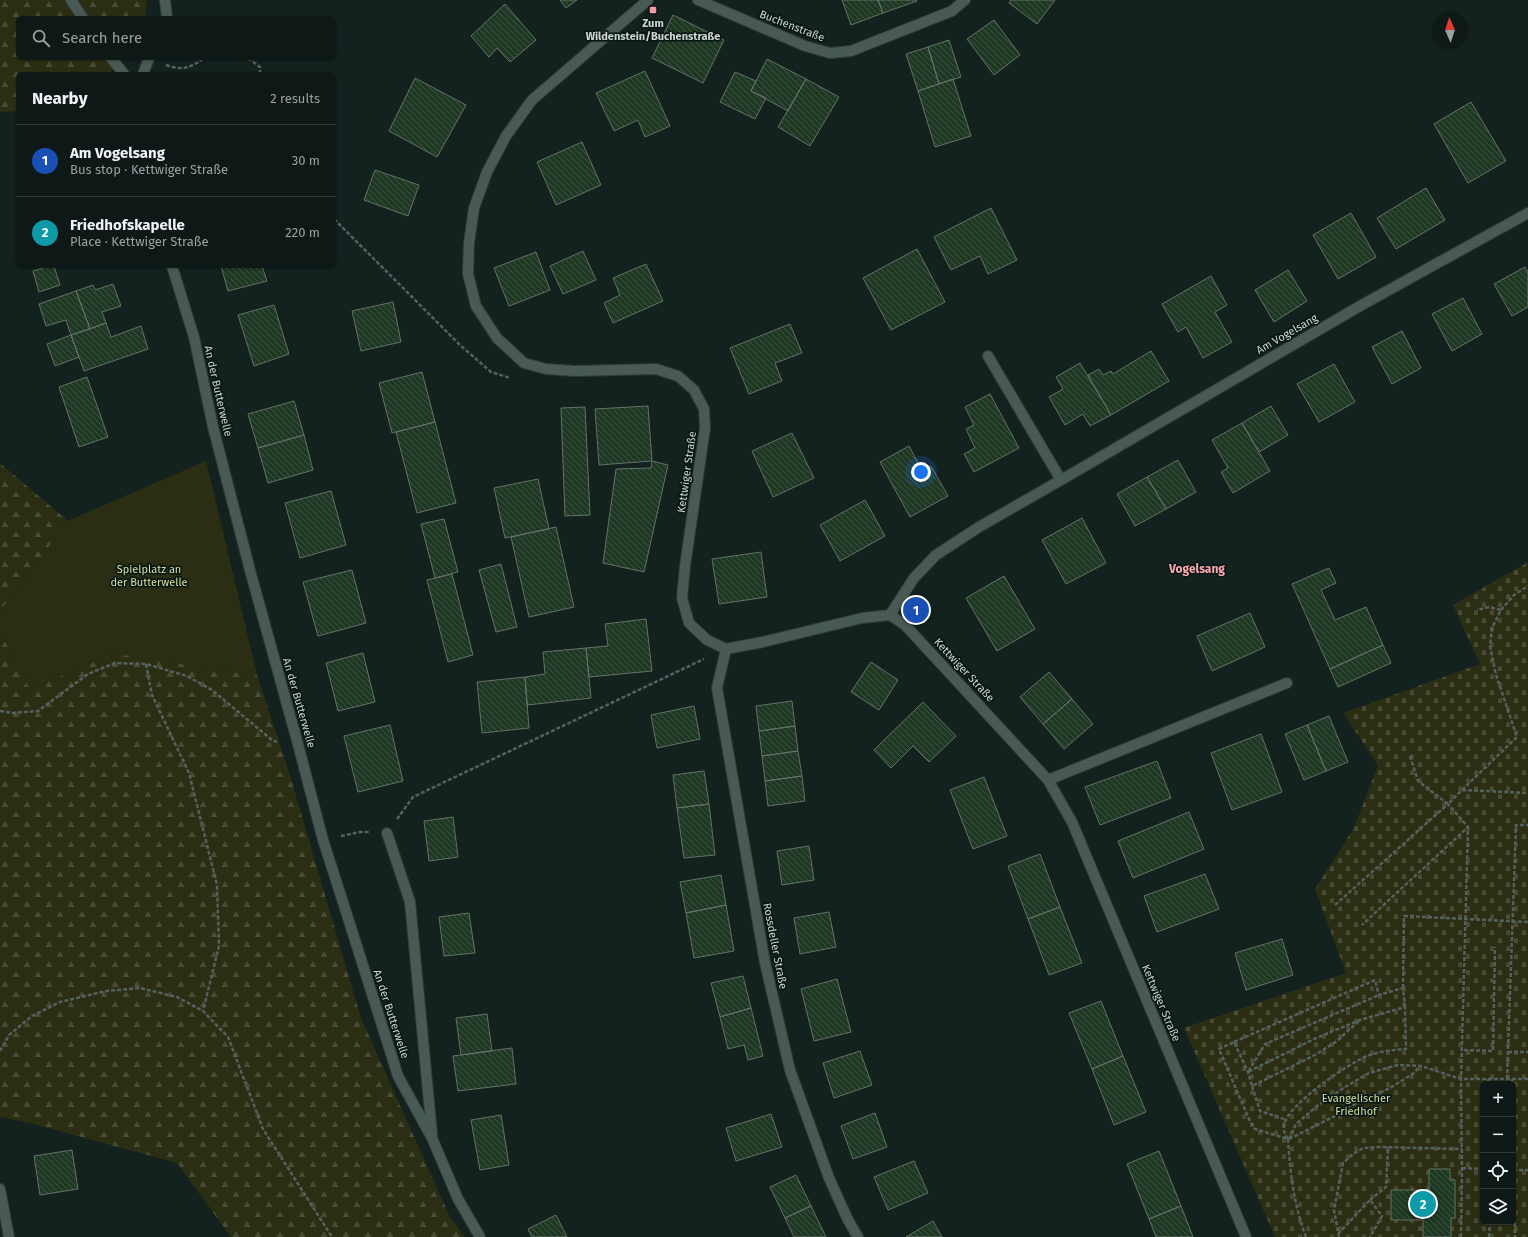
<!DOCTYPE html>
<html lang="en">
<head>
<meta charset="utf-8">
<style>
  body { margin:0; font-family:"Fira Sans",sans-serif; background:#172220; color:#f1f3f6 }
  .controls { position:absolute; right:12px; bottom:12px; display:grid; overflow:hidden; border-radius:6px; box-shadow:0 1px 3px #0004 }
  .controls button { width:36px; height:36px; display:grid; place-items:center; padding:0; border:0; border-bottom:1px solid #2e3836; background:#0e1917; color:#f1f3f6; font:20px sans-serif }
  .compass { position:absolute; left:1432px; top:12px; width:36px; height:36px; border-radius:50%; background:#0e1917; box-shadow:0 1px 3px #0004; rotate:357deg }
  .you { position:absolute; left:921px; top:472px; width:14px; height:14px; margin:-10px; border:3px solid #fff; border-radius:50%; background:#1a73e8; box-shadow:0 0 0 6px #1a73e833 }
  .badge { display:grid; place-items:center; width:26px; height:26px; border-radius:50%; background:#d93025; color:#fff; font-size:13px; font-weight:700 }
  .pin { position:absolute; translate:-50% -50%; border:2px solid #fff; box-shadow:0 1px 4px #0006 }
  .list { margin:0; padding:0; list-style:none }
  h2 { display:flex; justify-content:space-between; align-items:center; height:52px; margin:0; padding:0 16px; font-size:17px }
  h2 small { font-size:13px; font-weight:400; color:#9ba0a1 }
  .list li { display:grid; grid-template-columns:26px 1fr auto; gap:12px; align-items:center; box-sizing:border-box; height:72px; padding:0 16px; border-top:1px solid #2e3836 }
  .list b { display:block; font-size:15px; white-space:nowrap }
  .list p { margin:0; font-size:13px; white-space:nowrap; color:#9ba0a1 }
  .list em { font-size:13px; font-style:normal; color:#9ba0a1 }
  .icon { flex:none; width:22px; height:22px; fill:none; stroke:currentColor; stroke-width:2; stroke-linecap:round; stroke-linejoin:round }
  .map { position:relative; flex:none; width:1528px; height:1237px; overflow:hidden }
  .search { position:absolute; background:#0e1917; box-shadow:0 1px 3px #0004; left:16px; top:16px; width:320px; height:44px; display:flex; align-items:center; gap:10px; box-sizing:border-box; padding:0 14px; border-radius:6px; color:#9ba0a1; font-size:15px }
  .panel { position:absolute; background:#0e1917; box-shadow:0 1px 3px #0004; left:16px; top:72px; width:320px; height:196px; border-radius:6px }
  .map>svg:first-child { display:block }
  .forest { fill:url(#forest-firs) }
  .cemetery { fill:url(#cemetery-stones); fill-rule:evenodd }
  .park { fill:#2b2e12 }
  .building { fill:url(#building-back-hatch); stroke:#667167 }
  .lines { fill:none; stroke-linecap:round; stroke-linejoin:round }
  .minor-casing { stroke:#323b39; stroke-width:12 }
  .path { stroke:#54615f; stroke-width:2.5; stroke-dasharray:4 2; stroke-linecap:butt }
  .minor { stroke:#495956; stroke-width:10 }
  .poi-dot { fill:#f49aa3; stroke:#0a1815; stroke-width:1.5 }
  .labels { text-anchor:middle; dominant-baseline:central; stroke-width:3.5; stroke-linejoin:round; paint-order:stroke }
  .poi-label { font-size:11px; font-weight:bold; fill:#ccd5d3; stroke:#0a1815 }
  .street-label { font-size:11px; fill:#ccd5d3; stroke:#0a1815 }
  .park-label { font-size:11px; fill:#d5dea1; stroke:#0a1815 }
  .neighbourhood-label { font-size:12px; font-weight:bold; fill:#fba7af; stroke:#0a1815 }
</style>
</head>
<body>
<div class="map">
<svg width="1528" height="1237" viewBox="0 0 1528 1237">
  <defs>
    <pattern id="forest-firs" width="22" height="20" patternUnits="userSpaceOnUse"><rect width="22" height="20" fill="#2b2e12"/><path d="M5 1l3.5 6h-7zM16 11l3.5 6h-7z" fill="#494b34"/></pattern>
    <pattern id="cemetery-stones" width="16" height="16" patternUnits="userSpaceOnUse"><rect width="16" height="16" fill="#2b2e12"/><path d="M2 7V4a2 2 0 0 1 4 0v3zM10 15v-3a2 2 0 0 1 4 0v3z" fill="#494b34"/></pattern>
    <pattern id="building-back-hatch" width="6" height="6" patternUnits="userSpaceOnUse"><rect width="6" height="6" fill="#1e3823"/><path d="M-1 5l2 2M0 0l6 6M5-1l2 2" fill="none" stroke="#3e5442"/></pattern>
  </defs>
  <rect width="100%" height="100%" fill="#13211f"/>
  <path class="forest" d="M0 0H147L145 18H18V58H119L110 74H18V111L0 112Z
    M206 461 257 675 289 772 361 1018 450 1217 465 1237H231L177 1163 26 1122 0 1117V463L68 521Z"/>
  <path class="cemetery" d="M1528 562V1237H1275L1184 1028 1346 973 1315 889 1354 828 1378 765 1343 713 1480 664 1453 605ZM1483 1084H1513V1222H1483Z"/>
  <path class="park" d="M206 461 257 675 214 670 157 659 113 654 30 689 0 632V611L68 521Z"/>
  <path class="building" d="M560 0H577L566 8Z
    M842 0H878L883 13 851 25Z
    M878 0H916L917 1 883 13Z
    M1011 0H1055L1037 24 1009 3Z
    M505 4 536 40 510 62 497 48 489 57 471 36Z
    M673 15 724 40 703 83 652 58Z
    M994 20 1020 55 994 75 967 39Z
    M949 40 961 77 939 84 928 47Z
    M928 47 939 84 918 91 906 54Z
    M767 59 806 79 788 111 751 91Z
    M645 71 670 126 645 137 638 120 614 131 596 93Z
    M735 72 756 81 751 91 766 98 755 119 720 102Z
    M415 78 466 105 437 157 389 131Z
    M806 79 839 97 810 146 778 127Z
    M953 79 971 136 935 147 918 91Z
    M1471 102 1506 161 1468 183 1434 124Z
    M582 142 601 185 556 205 537 162Z
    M375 170 419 185 408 216 364 200Z
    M1426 188 1445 220 1396 249 1377 218Z
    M991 208 1017 260 988 274 980 256 951 270 934 237Z
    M1351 213 1376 257 1338 279 1313 235Z
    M917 249 945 302 891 330 863 278Z
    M583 251 596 280 563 294 550 266Z
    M536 252 550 290 509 306 494 268Z
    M646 264 663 301 613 323 604 303 620 295 613 278Z
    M49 266H54L60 285 39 292 33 271Z
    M221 266H262L267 281 228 291Z
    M1525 267 1528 272V307L1512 316 1494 284Z
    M1288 270 1307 301 1274 322 1255 290Z
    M1211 276 1227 305 1215 312 1232 342 1203 358 1186 327 1178 332 1162 304Z
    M113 284 121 306 102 312 106 323 90 329 76 291 93 285 95 290Z
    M76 291 90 329 71 335 66 320 46 326 39 304Z
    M1463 298 1482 334 1452 351 1432 314Z
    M393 302 401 342 361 351 352 311Z
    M274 305 289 354 254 366 238 315Z
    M106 323 111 337 141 326 148 349 84 371 71 335Z
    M790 324 802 353 775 363 782 381 749 394 730 348Z
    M1402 331 1421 368 1392 384 1372 347Z
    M71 335 79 357 55 366 47 344Z
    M1151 351 1169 381 1111 415 1088 375 1099 369 1103 375 1111 371 1113 374Z
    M1080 363 1111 415 1090 426 1083 414 1065 425 1049 397 1063 389 1056 377Z
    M1334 364 1355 402 1319 422 1297 384Z
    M422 372 435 422 392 433 379 383Z
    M87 377 108 437 79 447 59 387Z
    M990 394 1019 448 974 472 964 454 975 448 966 429 974 425 965 407Z
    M294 401 304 435 258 448 248 414Z
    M648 406 652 461 599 465 595 409Z
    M1271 406 1288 435 1259 452 1242 423Z
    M585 407 590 515 565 516 561 408Z
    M435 422 456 503 417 513 396 432Z
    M1242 423 1270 471 1233 493 1221 472 1228 468 1212 440Z
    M792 433 814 478 773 497 752 451Z
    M304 435 313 470 268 483 258 448Z
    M909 446 922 470 931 466 948 496 910 517 880 462Z
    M1178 460 1196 492 1166 509 1147 477Z
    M652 461 668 465 644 572 603 563 616 469 651 468Z
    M1147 477 1166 509 1135 526 1117 494Z
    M538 479 549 529 505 538 494 488Z
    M331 491 346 545 300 558 285 503Z
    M865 500 885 536 840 561 820 525Z
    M1082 518 1106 563 1066 584 1042 540Z
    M444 519 458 572 435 578 421 524Z
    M556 527 574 607 529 617 511 537Z
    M761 552 767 597 719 604 712 559Z
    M501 564 517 627 496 632 479 570Z
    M1329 568 1336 583 1321 590 1335 620 1366 607 1383 645 1330 669 1292 584Z
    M352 570 366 623 318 636 303 582Z
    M452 574 473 655 448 662 427 580Z
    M1004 576 1035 629 997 651 966 598Z
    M1250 613 1265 647 1212 671 1197 636Z
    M646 619 652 671 589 677 586 648 608 646 605 624Z
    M1383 645 1391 663 1338 687 1330 669Z
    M586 648 591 698 527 705 525 677 545 674 543 652Z
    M363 653 375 702 338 711 326 663Z
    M871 662 898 680 879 710 851 692Z
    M1049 672 1072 699 1043 724 1020 697Z
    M525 677 529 728 482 733 477 682Z
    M1072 699 1093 724 1064 749 1043 724Z
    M792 701 795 726 759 731 756 706Z
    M923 702 956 736 929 762 913 746 891 768 874 750Z
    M694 706 700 739 657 748 651 715Z
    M1329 716 1348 762 1326 771 1307 725Z
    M390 725 403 781 358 792 344 736Z
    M1307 725 1326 771 1304 780 1285 734Z
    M795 726 798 751 762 756 759 731Z
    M1261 734 1282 792 1232 810 1211 753Z
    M798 751 802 776 765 781 762 756Z
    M1157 761 1171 798 1100 825 1085 787Z
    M704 771 709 804 677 808 673 775Z
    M802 776 805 801 768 806 765 781Z
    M984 777 1007 836 973 849 950 790Z
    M709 804 715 855 684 858 677 808Z
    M1189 812 1204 849 1133 878 1118 841Z
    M453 817 458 857 429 861 424 821Z
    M809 846 814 880 782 885 777 851Z
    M1040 854 1060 907 1028 919 1008 866Z
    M1205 874 1219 909 1157 932 1144 896Z
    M721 875 726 905 686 913 680 882Z
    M726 905 734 951 694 958 686 913Z
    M1060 907 1082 963 1049 975 1028 919Z
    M829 912 836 947 800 954 794 918Z
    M469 913 475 953 444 956 439 917Z
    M1282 939 1293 975 1246 990 1235 953Z
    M743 976 751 1008 720 1017 711 983Z
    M837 979 851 1032 814 1041 801 989Z
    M1101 1001 1123 1056 1092 1069 1069 1013Z
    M751 1008 763 1056 748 1060 744 1045 728 1049 720 1017Z
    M487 1014 492 1051 461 1055 456 1018Z
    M512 1048 516 1084 458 1091 453 1056Z
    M860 1051 872 1085 834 1098 823 1063Z
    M1123 1056 1146 1112 1114 1125 1092 1069Z
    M875 1113 887 1147 853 1159 841 1126Z
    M771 1114 782 1147 736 1161 726 1128Z
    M501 1115 509 1165 480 1170 471 1120Z
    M72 1150 78 1189 40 1195 34 1156Z
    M1159 1151 1181 1206 1149 1219 1127 1164Z
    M914 1161 928 1193 888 1210 874 1177Z
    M1429 1169H1450V1180H1455V1218H1451V1237H1423V1220H1391V1190H1429Z
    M796 1175 811 1206 785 1218 770 1187Z
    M811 1206 826 1237H794L785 1218Z
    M1181 1206 1193 1237H1156L1149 1219Z
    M556 1215 567 1237H532L528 1229Z
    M933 1221 942 1237H906Z"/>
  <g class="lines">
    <g class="minor-casing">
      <path id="minor" d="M71 0 83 18
        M165 0 167 18
        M648 0 532 100 506 136 487 172 474 208 469 243 468 274 476 306 497 338 524 363 546 369 575 371 656 369 678 376 694 390 704 409 705 428 685 566 682 598 689 623 707 640 726 649 763 642 862 618 890 615 905 625 1048 780 1072 822 1246 1237
        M698 0 805 46 830 53 851 51 952 11 965 0
        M111 58 124 74
        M143 74 149 58
        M172 266 194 337 213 427 251 574 299 748 323 840 341 896 398 1076 432 1138 458 1199 480 1237
        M988 356 1061 480 1360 306 1528 213
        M890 615 914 578 936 555 979 527 1061 480
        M726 649 717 688 765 963 790 1070 829 1178 848 1220 858 1237
        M1048 780 1287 683
        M387 833 410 902 432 1134
        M0 1189 9 1237"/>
    </g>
    <path class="path" d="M248 58 260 67V74
      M166 65C183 71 190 68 204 58
      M334 219 460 345 491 372 510 378
      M1501 610 1514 595 1528 586
      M146 664 152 695 189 773 217 885 219 946 203 1011
      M0 711 13 713 38 711 88 674 115 663 146 664 187 676 212 690 272 740 277 742
      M1410 756 1418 781 1448 804 1462 790 1528 793
      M1462 790 1517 737 1496 675 1490 646 1492 628 1501 610 1489 607 1477 610
      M397 819 413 797 704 659
      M341 836 360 832H370
      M1335 905 1448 804 1468 827 1362 925
      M1403 988 1404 916 1528 922
      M1234 1042 1375 980 1379 995 1403 988 1405 1007
      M1464 1050 1493 1051 1495 947
      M0 1051 9 1035 32 1016 60 1002 106 991 140 988 177 997 203 1011 228 1037 263 1129 332 1237
      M1508 1052H1528
      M1488 1079V1084
      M1507 1079 1516 825H1528
      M1512 1079V1084
      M1252 1086 1260 1111 1287 1120
      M1513 1127 1515 1237
      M1288 1139C1285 1134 1283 1131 1284 1125 1288 1104 1348 1064 1367 1056 1380 1051 1393 1050 1406 1049L1405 1007 1360 1020 1314 1039 1248 1072 1265 1044 1379 995
      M1289 1139 1296 1124 1317 1106 1345 1087 1369 1073 1398 1065 1421 1066 1461 1079H1528
      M1289 1139 1337 1115 1353 1105 1390 1088 1414 1073 1420 1066
      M1462 1168 1483 1169
      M1513 1170H1528
      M1370 1200 1386 1187 1388 1147
      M1338 1234 1370 1200 1382 1216 1370 1237
      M1306 1237C1294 1206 1290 1172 1288 1139L1255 1129 1249 1119 1219 1049 1234 1042 1248 1072 1252 1086 1315 1055 1337 1041 1359 1021
      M1339 1237 1334 1210 1343 1163 1353 1154 1363 1148 1379 1147 1462 1149
      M1461 1237 1462 1168 1461 1079 1468 827
      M1489 1237 1490 1222"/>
    <use href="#minor" class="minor"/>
  </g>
  <rect class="poi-dot" x="649" y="6" width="8" height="8" rx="2"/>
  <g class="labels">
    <g class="poi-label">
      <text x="653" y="23">Zum<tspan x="653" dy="13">Wildenstein/Buchenstraße</tspan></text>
    </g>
    <g class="street-label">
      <text transform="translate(792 26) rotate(21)">Buchenstraße</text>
      <text transform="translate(1287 334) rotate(-30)">Am Vogelsang</text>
      <text transform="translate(218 391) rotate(77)">An der Butterwelle</text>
      <text transform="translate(687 472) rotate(-82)">Kettwiger Straße</text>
      <text transform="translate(964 670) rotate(47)">Kettwiger Straße</text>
      <text transform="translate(299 703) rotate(74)">An der Butterwelle</text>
      <text transform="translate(775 946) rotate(79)">Rossdeller Straße</text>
      <text transform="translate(1161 1003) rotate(67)">Kettwiger Straße</text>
      <text transform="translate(391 1014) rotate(72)">An der Butterwelle</text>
    </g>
    <g class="park-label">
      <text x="149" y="569">Spielplatz an<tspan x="149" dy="13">der Butterwelle</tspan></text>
      <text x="1356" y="1098">Evangelischer<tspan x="1356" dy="13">Friedhof</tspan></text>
    </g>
    <g class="neighbourhood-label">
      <text x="1197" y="569">Vogelsang</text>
    </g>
  </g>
</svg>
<div class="controls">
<button>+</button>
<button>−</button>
<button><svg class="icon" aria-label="locate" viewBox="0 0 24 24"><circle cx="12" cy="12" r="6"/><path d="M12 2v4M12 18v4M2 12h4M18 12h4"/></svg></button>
<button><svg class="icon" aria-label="layers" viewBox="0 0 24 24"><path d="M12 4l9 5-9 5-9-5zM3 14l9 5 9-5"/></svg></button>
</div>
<svg class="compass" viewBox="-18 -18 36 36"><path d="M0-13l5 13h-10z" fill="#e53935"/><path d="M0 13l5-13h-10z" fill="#9ba0a1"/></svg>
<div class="you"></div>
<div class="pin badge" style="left:916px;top:610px;background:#1a4fb4">1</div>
<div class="pin badge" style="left:1423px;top:1204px;background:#0f9aa8">2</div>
<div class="search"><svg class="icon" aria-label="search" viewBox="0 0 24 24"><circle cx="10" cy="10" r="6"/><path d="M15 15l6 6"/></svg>Search here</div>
<section class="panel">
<h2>Nearby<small>2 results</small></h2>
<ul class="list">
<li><span class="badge" style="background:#1a4fb4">1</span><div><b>Am Vogelsang</b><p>Bus stop · Kettwiger Straße</p></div><em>30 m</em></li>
<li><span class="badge" style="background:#0f9aa8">2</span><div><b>Friedhofskapelle</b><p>Place · Kettwiger Straße</p></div><em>220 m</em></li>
</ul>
</section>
</div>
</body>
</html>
